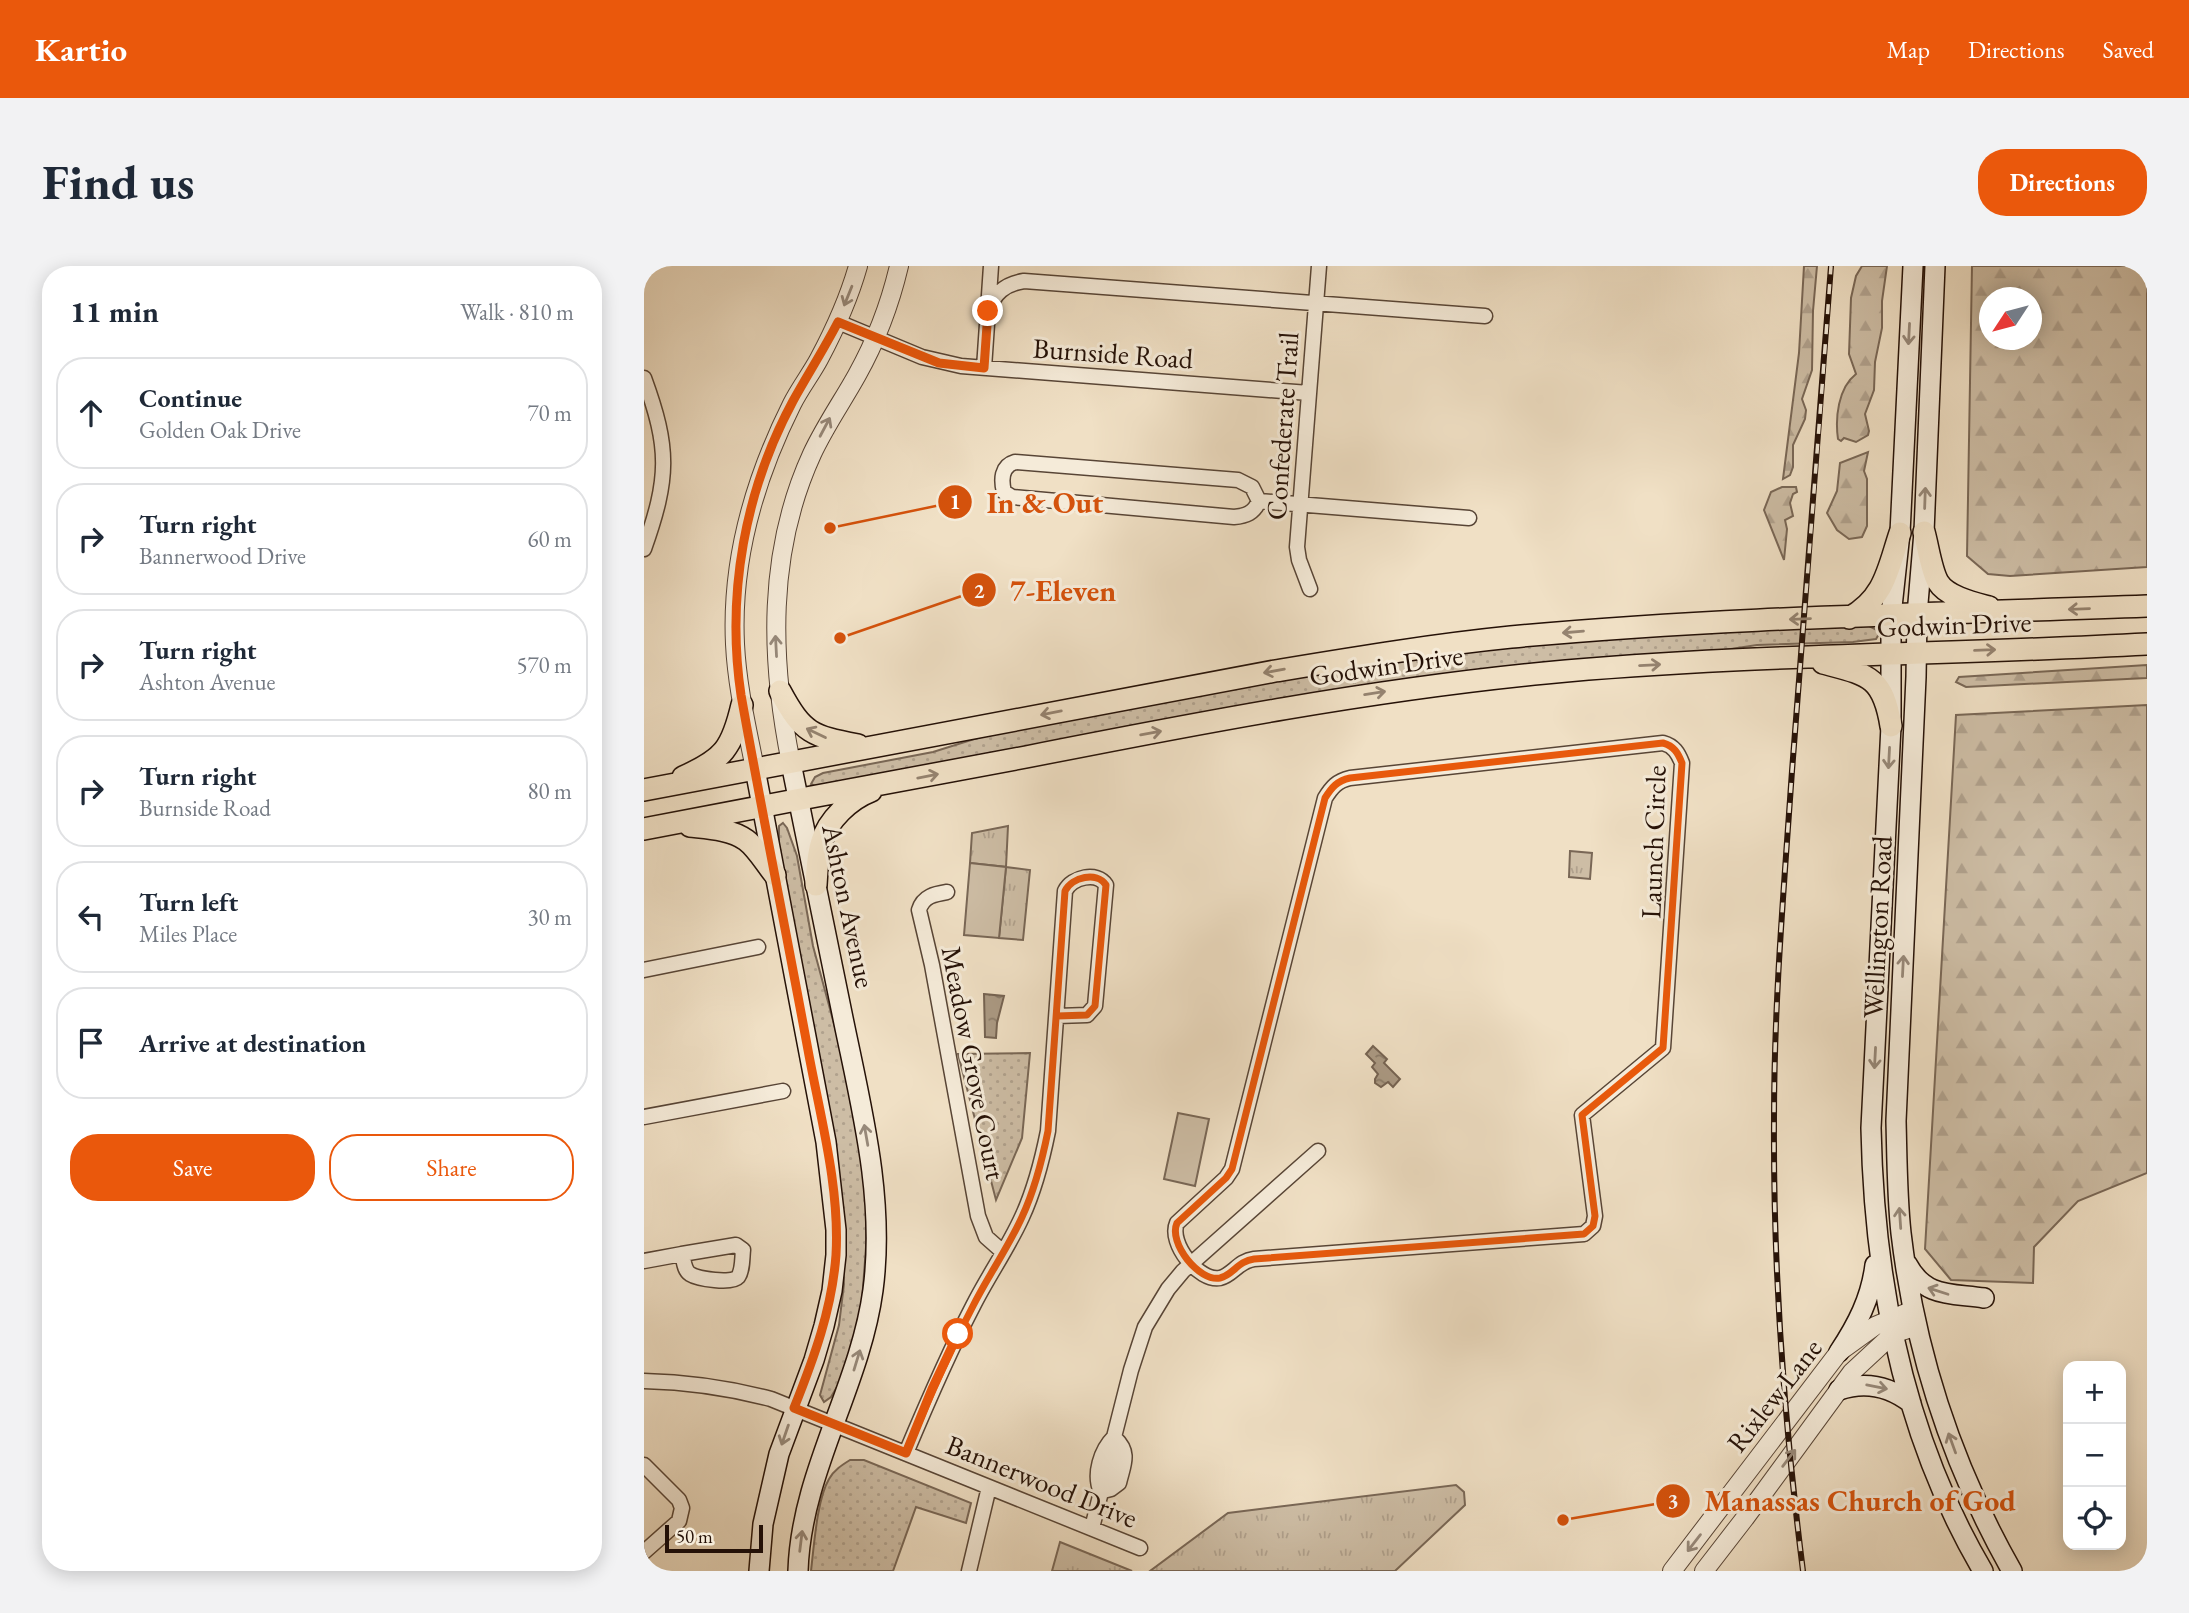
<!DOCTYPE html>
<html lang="en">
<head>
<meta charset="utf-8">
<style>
  body { margin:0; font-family:"EB Garamond",serif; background:#f2f2f3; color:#1f2937 }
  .controls { position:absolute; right:21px; bottom:21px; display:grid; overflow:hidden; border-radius:14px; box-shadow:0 4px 18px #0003 }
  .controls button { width:63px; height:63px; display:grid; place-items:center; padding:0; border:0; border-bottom:2px solid #e0e1e3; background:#fff; color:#1f2937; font:35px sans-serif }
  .compass { position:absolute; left:1335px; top:21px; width:63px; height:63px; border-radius:50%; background:#fff; box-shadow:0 4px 18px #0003; rotate:234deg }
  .scale { position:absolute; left:21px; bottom:18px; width:98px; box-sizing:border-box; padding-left:7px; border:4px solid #251107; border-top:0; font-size:19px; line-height:24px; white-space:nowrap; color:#251107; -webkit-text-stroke:5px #f5ebd9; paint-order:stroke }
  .stop { position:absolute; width:21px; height:21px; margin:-16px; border:5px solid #ea580c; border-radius:50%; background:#fff }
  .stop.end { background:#ea580c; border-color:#fff; box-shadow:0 2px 7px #0008 }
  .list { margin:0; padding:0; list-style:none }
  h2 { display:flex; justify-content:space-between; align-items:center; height:91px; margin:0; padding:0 28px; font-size:30px }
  h2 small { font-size:23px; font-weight:400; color:#747a83 }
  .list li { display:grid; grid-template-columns:46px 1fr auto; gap:21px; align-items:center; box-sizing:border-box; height:112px; margin:0 14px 14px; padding:0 14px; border:2px solid #e0e1e3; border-radius:28px }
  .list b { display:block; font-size:26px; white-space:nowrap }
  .list p { margin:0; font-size:23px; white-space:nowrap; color:#747a83 }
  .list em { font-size:23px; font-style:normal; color:#747a83 }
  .actions { display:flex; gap:14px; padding:21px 28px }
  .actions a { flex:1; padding:16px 0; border:2px solid #ea580c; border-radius:28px; text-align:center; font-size:24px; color:#ea580c }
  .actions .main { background:#ea580c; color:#fff }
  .icon { flex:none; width:38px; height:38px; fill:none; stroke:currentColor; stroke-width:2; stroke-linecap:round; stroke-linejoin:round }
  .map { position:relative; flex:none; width:1503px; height:1305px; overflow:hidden; border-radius:28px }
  header { display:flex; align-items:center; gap:42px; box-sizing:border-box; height:98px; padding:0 35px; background:#ea580c; color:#fff }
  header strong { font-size:33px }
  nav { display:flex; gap:38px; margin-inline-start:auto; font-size:24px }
  .intro { display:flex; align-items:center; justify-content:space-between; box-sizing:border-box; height:168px; padding:0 42px }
  h1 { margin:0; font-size:49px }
  .button { padding:18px 32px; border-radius:28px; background:#ea580c; color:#fff; font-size:24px; font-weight:700 }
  main { display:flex; gap:42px; padding:0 42px }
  aside { flex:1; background:#fff; border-radius:28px; box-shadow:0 4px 18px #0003 }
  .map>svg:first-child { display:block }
  .grass { fill:url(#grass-dots); stroke:#796756; stroke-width:2 }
  .forest { fill:url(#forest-firs); stroke:#796756; stroke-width:2; fill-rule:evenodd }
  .park { fill:url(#park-tufts); stroke:#796756; stroke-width:2 }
  .pitch { fill:#cdbda5; stroke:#796756; stroke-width:2 }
  .water { fill:url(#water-ripples); stroke:#756352; stroke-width:2 }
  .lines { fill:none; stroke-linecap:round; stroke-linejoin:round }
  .minor-casing { stroke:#584536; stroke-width:17 }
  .tertiary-casing { stroke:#584536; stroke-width:20 }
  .secondary-casing { stroke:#251107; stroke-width:22 }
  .primary-casing { stroke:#251107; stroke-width:24 }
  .minor { stroke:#f5ebd9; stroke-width:14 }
  .tertiary { stroke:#f5ebd9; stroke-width:18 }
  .secondary { stroke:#f5ebd9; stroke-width:19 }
  .primary { stroke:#f0e0c5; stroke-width:21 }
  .rail-casing { stroke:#251107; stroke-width:6 }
  .rail { stroke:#f5ebd9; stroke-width:3.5; stroke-dasharray:10; stroke-linecap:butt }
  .cycleway-casing { stroke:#f5ebd9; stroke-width:11 }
  .cycleway { stroke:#e8590c; stroke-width:7 }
  .oneway { stroke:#97897a }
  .oneway2 { stroke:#958370 }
  .route { stroke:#ea580c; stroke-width:9 }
  .labels { text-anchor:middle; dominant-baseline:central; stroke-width:6; stroke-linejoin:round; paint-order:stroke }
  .street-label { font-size:28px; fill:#251107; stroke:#f5ebd9 }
  .leader { fill:none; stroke:#d4520c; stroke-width:2.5 }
  .callout-dot { fill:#d4520c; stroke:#f5ebd9; stroke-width:2.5 }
  .mark-label { font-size:21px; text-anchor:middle; font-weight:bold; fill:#fff }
  .callout-label { font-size:30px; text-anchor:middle; font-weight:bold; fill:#d4520c; stroke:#f5ebd9; stroke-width:6; stroke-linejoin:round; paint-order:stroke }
</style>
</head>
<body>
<header>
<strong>Kartio</strong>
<nav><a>Map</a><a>Directions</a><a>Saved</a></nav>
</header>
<div class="intro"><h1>Find us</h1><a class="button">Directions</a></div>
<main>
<aside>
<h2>11 min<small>Walk · 810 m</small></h2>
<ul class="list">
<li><svg class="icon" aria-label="ahead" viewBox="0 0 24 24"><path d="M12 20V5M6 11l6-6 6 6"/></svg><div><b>Continue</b><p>Golden Oak Drive</p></div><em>70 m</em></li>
<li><svg class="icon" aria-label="right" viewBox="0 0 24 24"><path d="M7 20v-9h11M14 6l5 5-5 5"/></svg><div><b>Turn right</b><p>Bannerwood Drive</p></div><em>60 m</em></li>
<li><svg class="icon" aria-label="right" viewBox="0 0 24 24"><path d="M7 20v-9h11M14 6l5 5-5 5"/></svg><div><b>Turn right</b><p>Ashton Avenue</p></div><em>570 m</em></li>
<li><svg class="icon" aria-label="right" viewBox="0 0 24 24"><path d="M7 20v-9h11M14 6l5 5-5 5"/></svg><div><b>Turn right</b><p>Burnside Road</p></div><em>80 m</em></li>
<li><svg class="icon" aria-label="left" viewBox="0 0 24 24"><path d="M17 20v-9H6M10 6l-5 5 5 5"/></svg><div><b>Turn left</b><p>Miles Place</p></div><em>30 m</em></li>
<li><svg class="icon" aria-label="arrive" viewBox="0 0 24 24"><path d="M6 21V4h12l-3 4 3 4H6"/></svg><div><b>Arrive at destination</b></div></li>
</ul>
<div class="actions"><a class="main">Save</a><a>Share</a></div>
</aside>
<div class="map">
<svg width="1503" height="1305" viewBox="0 0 1503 1305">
  <defs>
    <pattern id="grass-dots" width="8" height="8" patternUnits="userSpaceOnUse" patternTransform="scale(1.75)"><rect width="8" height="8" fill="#cdbda5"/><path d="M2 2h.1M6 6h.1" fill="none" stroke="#b0a18d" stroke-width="1.8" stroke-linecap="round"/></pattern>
    <pattern id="forest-firs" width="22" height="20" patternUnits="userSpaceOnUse" patternTransform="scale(1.75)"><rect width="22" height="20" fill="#cdbda5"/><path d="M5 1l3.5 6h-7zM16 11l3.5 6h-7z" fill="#b0a18d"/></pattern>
    <pattern id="park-tufts" width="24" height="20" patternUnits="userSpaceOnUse" patternTransform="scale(1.75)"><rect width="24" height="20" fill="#cdbda5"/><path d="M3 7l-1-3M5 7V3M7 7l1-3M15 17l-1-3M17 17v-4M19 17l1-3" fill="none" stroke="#b0a18d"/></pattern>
    <pattern id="water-ripples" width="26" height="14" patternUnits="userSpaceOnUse" patternTransform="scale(1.75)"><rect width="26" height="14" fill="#ab9a84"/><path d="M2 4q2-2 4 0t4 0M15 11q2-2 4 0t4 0" fill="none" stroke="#8b7c6a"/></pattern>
  </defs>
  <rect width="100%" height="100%" fill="#f0e0c5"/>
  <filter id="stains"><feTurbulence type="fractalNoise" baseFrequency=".00286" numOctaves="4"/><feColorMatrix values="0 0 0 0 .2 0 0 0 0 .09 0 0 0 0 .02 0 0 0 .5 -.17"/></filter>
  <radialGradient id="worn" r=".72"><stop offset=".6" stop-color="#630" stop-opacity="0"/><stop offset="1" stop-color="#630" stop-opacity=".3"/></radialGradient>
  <path class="grass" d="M1221 358 1231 363 1235 368 1232 373 1209 376 1113 379 175 522 167 518 171 511 179 507 289 486 359 464 726 397 920 374Z
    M139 557 143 562 153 590 169 680 197 784 223 923 222 981 218 1035 210 1076 200 1109 187 1131 180 1136 176 1129 195 1059 200 1018 196 932 135 593V560Z
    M386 787 378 872 352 934 314 788Z
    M206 1194H220L327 1237 322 1257 272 1241 249 1305H167C170 1280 173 1233 185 1213 190 1204 198 1199 206 1194Z"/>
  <path class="forest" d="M1160 0H1173L1169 45 1168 104 1158 133 1162 144 1161 153 1149 179V201L1146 209 1139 213 1155 87Z
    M1218 0H1243L1238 35V62L1231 96 1230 124 1221 148 1225 165 1224 169 1212 176 1200 172 1197 175 1194 173C1191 152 1194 122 1212 108L1205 88 1207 32 1212 10Z
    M1328 0H1503V301L1366 310 1344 308 1323 290ZM1346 32H1388V74H1346Z
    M1224 186 1220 205 1223 213V260L1218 271 1205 273 1193 264 1183 247 1193 225 1196 197Z
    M1138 221H1152L1153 226 1149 228 1146 237 1149 250 1141 254 1143 263 1140 294 1120 244 1127 226Z
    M1503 399V412L1322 421 1312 416 1315 411Z
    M1503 439V907L1434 935 1390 981 1389 1017 1307 1014 1281 983 1312 449Z"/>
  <path class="park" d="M364 560 362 601 386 604 379 674 355 672 362 601 326 597 328 567Z
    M926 585 948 587 946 613 925 611Z
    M812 1219 820 1226 821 1239 751 1305H506L584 1247Z
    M416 1276 488 1305H408Z"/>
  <path class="pitch" d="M326 597 362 601 355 672 320 669Z
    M534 847 565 853 551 920 520 913Z"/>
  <path class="water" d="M340 728 360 730 353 757 352 772 341 771Z
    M729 780 743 793 740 797 756 813 749 821 744 816 737 821 731 817V813L734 808 728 801 731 797 722 788Z"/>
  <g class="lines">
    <g class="minor-casing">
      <path id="minor" d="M344 45C350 27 361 18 380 15L841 50
        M194 56 278 91 317 100 665 127
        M340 102 347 0
        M0 112C26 183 25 212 0 283
        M615 235 608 221 594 214 371 196C357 200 357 214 360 226L368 231 590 251C602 250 610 247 615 235L825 252
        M666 323 655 294 653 281 675 0
        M1019 477C1030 480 1034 487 1038 497L1019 782 938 849 951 950 949 960 940 968 610 993C594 995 589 1009 576 1012 555 1016 524 977 533 957L582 912 588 903 681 532C688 521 693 515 706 512Z
        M303 626C291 628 279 630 275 644L288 699 334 950 342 971 359 986
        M0 704 114 681
        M0 851 139 825
        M92 979 99 984C98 992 99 1004 94 1011 88 1018 54 1013 46 1008 40 1004 40 995 38 988Z
        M0 995 38 988
        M0 1115C44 1116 85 1122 127 1133L496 1282
        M262 1187C283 1137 304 1088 329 1040 344 1010 364 982 378 951 391 923 398 895 404 865L421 625C428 611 453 605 462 619L451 740 443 749 413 750
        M0 1199 35 1234 38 1242 35 1255 0 1286
        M459 1225 467 1223 475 1217C479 1199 487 1187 471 1172
        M457 1226C449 1208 457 1184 470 1171
        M448 1262 457 1226 465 1215 471 1185 470 1171 487 1104 501 1061 524 1023 539 1005 674 885
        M325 1305 345 1221"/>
    </g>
    <g class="tertiary-casing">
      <path id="tertiary" d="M147 497C126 393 123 286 168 188 181 160 198 136 213 109 232 75 246 38 255 0
        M111 503C103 462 93 420 91 378 87 295 111 212 148 138 156 122 167 108 175 93 191 63 205 32 214 0
        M1028 1305 1195 1086 1231 1060 1269 1044
        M1060 1305 1101 1252 1208 1106 1249 1068 1273 1060"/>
    </g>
    <g class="secondary-casing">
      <path id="secondary" d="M1269 0 1256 267 1247 350V460L1227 862C1230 1015 1260 1171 1339 1305
        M1291 0 1280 266 1273 349 1272 411 1252 855C1253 892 1253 930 1257 967 1271 1086 1309 1201 1368 1305
        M147 497C165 583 182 670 200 757 218 844 241 934 229 1024 216 1121 157 1206 154 1305
        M111 503 182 876 192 964V989L188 1025 180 1060 170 1094 135 1188 119 1258 115 1305
        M1263 998C1281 1032 1307 1027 1340 1032
        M1195 1086C1213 1059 1227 1032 1231 999
        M1195 1124C1221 1115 1245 1120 1267 1137"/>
    </g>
    <g class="primary-casing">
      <path id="primary" d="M1280 266C1284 280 1287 304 1294 316 1303 331 1330 337 1345 341
        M1205 352C1241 332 1244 303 1256 267
        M1179 397C1224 409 1239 410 1247 460
        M136 425C159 468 168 470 214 479
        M39 511C80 493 88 482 98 439
        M0 524 631 405C710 392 788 379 867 371 1079 351 1291 348 1503 340
        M46 560C63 562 87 563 102 574 113 582 122 598 131 609
        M0 563C127 538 255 515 382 491 554 457 726 424 901 407 1101 388 1303 389 1503 378
        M172 619C173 605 173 589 178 575 184 554 206 533 227 525"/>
    </g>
    <use href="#minor" class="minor"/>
    <use href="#tertiary" class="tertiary"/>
    <use href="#secondary" class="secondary"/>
    <use href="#primary" class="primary"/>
    <g class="rail-casing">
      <path id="rail" d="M1159 1305C1140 1155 1129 1004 1130 853 1130 736 1140 621 1148 505 1161 336 1175 168 1187 0"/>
    </g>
    <use href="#rail" class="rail"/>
    <g class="cycleway-casing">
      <path id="cycleway" d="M1019 477C1030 480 1034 487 1038 497L1019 782 938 849 951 950 949 960 940 968 610 993C594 995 589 1009 576 1012 555 1016 524 977 533 957L582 912 588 903 681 532C688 521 693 515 706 512Z
        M262 1187C283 1137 304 1088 329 1040 344 1010 364 982 378 951 391 923 398 895 404 865L421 625C428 611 453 605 462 619L451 740 443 749 413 750"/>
    </g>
    <use href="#cycleway" class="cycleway"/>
  </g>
  <defs><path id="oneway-shaft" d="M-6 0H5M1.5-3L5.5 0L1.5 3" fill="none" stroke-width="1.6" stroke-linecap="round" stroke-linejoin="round" transform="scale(1.75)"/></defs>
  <g class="oneway">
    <use href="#oneway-shaft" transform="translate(204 30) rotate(112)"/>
    <use href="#oneway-shaft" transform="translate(1265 68) rotate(93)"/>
    <use href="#oneway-shaft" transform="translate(181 161) rotate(-62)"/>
    <use href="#oneway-shaft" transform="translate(1281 232) rotate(-88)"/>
    <use href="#oneway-shaft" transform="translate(132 380) rotate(-93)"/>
    <use href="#oneway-shaft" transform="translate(1245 492) rotate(93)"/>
    <use href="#oneway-shaft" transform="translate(1259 700) rotate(-87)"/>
    <use href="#oneway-shaft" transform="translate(1231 792) rotate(93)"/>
    <use href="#oneway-shaft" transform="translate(222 869) rotate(-100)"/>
    <use href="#oneway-shaft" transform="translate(1256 952) rotate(-94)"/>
    <use href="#oneway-shaft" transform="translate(1294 1025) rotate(-162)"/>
    <use href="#oneway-shaft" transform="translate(213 1094) rotate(-73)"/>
    <use href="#oneway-shaft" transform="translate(1233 1121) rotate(11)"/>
    <use href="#oneway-shaft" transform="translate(141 1169) rotate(109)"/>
    <use href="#oneway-shaft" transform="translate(1308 1177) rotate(-110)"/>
    <use href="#oneway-shaft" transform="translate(1145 1192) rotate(-53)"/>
    <use href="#oneway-shaft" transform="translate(157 1275) rotate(-83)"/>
    <use href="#oneway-shaft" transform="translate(1050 1277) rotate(128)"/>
  </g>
  <g class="oneway2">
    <use href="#oneway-shaft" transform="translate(1435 343) rotate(178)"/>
    <use href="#oneway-shaft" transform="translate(1156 353) rotate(178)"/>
    <use href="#oneway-shaft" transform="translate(929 366) rotate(175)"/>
    <use href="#oneway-shaft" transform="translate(1341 384) rotate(-2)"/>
    <use href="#oneway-shaft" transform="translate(1006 399) rotate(-3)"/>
    <use href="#oneway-shaft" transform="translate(630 405) rotate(170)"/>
    <use href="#oneway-shaft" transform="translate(731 427) rotate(-9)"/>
    <use href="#oneway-shaft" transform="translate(407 447) rotate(169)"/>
    <use href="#oneway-shaft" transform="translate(172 467) rotate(-154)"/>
    <use href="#oneway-shaft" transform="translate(507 467) rotate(-10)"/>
    <use href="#oneway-shaft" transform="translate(284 510) rotate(-11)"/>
  </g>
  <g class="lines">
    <path class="route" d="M314 1068 288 1123 262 1187 150 1142C170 1092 188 1043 192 989 196 921 176 850 164 784 142 665 118 547 97 429 82 328 101 224 149 135 164 108 180 83 194 56L295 97 340 102 344 45"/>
  </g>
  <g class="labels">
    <g class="street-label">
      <text transform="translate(469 87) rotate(4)">Burnside Road</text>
      <text transform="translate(638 160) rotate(-86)">Confederate Trail</text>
      <text transform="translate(1310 358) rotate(-2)">Godwin Drive</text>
      <text transform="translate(742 399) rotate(-8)">Godwin Drive</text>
      <text transform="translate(1009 576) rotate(-88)">Launch Circle</text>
      <text transform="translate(205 640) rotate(78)">Ashton Avenue</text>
      <text transform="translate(1233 661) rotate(-87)">Wellington Road</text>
      <text transform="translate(330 797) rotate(79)">Meadow Grove Court</text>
      <text transform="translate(1130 1129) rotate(-52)">Rixlew Lane</text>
      <text transform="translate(398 1215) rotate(22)">Bannerwood Drive</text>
    </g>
  </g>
  <path class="leader" d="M186 262L311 236M196 372L335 324M919 1254L1029 1235"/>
  <g class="callout-dot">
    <circle cx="186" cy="262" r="7"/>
    <circle cx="196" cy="372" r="7"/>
    <circle cx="919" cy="1254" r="7"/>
    <circle cx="311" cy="236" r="18"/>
    <circle cx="335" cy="324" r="18"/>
    <circle cx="1029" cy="1235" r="18"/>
  </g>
  <g class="mark-label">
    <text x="311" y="243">1</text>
    <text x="335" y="332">2</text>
    <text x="1029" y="1242">3</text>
  </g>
  <g class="callout-label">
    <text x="401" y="247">In &amp; Out</text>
    <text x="419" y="335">7-Eleven</text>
    <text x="1216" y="1245">Manassas Church of God</text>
  </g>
  <rect width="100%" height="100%" filter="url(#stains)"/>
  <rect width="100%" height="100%" fill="url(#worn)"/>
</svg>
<div class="controls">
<button>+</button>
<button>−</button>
<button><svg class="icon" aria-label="locate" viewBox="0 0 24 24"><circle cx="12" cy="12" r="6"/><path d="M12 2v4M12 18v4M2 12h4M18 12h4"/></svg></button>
</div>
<svg class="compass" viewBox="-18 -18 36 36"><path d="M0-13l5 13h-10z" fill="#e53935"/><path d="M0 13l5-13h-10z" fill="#747a83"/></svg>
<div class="scale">50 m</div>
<div class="stop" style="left:314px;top:1068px"></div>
<div class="stop end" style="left:344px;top:45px"></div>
</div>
</main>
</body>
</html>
